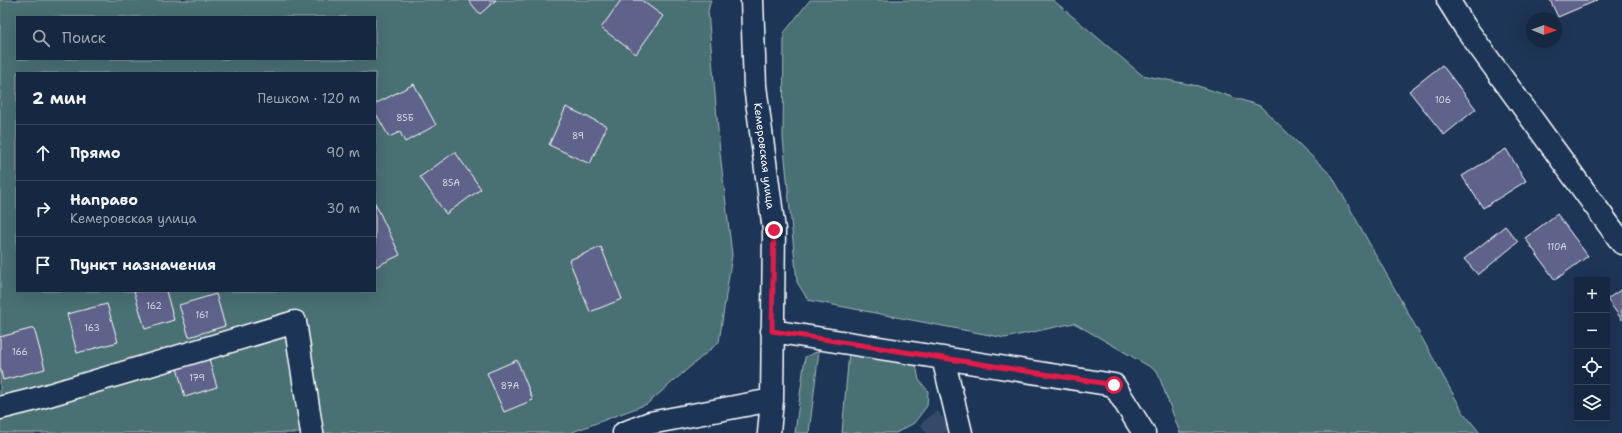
<!DOCTYPE html>
<html lang="ru">
<head>
<meta charset="utf-8">
<style>
  body { margin:0; font-family:"Shantell Sans",sans-serif; background:#23344c; color:#f1f3f6 }
  .controls { position:absolute; right:12px; bottom:12px; display:grid; overflow:hidden; border-radius:0px; box-shadow:0 4px 16px #0002 }
  .controls button { width:36px; height:36px; display:grid; place-items:center; padding:0; border:0; border-bottom:1px solid #35445a; background:#162841; color:#f1f3f6; font:20px sans-serif }
  .compass { position:absolute; left:1526px; top:12px; width:36px; height:36px; border-radius:50%; background:#162841; box-shadow:0 4px 16px #0002; rotate:91deg }
  .stop { position:absolute; width:12px; height:12px; margin:-9px; border:3px solid #e11d48; border-radius:50%; background:#fff }
  .stop.end { background:#e11d48; border-color:#fff; box-shadow:0 1px 4px #0008 }
  .list { margin:0; padding:0; list-style:none }
  h2 { display:flex; justify-content:space-between; align-items:center; height:52px; margin:0; padding:0 16px; font-size:17px }
  h2 small { font-size:13px; font-weight:400; color:#9ea6b1 }
  .list li { display:grid; grid-template-columns:26px 1fr auto; gap:12px; align-items:center; box-sizing:border-box; height:56px; padding:0 16px; border-top:1px solid #35445a }
  .list b { display:block; font-size:15px; white-space:nowrap }
  .list p { margin:0; font-size:13px; white-space:nowrap; color:#9ea6b1 }
  .list em { font-size:13px; font-style:normal; color:#9ea6b1 }
  .icon { flex:none; width:22px; height:22px; fill:none; stroke:currentColor; stroke-width:2; stroke-linecap:round; stroke-linejoin:round }
  .map { position:relative; flex:none; width:1622px; height:433px; overflow:hidden }
  .search { position:absolute; background:#162841; box-shadow:0 4px 16px #0002; left:16px; top:16px; width:360px; height:44px; display:flex; align-items:center; gap:10px; box-sizing:border-box; padding:0 14px; border-radius:0px; color:#9ea6b1; font-size:15px }
  .panel { position:absolute; background:#162841; box-shadow:0 4px 16px #0002; left:16px; top:72px; width:360px; height:220px; border-radius:0px }
  .map>svg:first-child { display:block }
  .green { fill:#486f73; stroke:#a4b7b9; fill-rule:evenodd }
  .building { fill:#5e648b; stroke:#fff }
  .lines { fill:none; stroke-linecap:round; stroke-linejoin:round }
  .minor-tunnel { stroke:#344968; stroke-width:22; stroke-dasharray:22 11; stroke-linecap:butt }
  .minor-casing { stroke:#fff; stroke-width:25 }
  .minor { stroke:#1d3557; stroke-width:22 }
  .route { stroke:#e11d48; stroke-width:5 }
  .labels { text-anchor:middle; dominant-baseline:central; stroke-width:3; stroke-linejoin:round; paint-order:stroke }
  .number-label { font-size:9px; fill:#d7d8e2 }
  .street-label { font-size:11px; fill:#fff; stroke:#1d3557 }
</style>
</head>
<body>
<div class="map">
<svg width="1622" height="433" viewBox="0 0 1622 433">
  <rect width="100%" height="100%" fill="#1d3557"/>
  <filter id="ink" filterUnits="userSpaceOnUse"><feTurbulence type="fractalNoise" baseFrequency=".025" numOctaves="2"/><feDisplacementMap in="SourceGraphic" scale="8" xChannelSelector="R" yChannelSelector="G"/><feConvolveMatrix kernelMatrix="1 2 1 2 8 2 1 2 1" color-interpolation-filters="sRGB"/></filter>
  <g filter="url(#ink)">
    <path class="green" d="M0 0H711L708 11 720 153 732 255 719 342 647 404 570 433H0ZM17 17H375V59H17ZM17 73H375V291H17Z
      M810 0H1053L1142 75 1198 86 1260 106 1332 176 1463 412 1480 433H1180L1157 371 1074 323 1005 338 808 300 797 282 783 138 784 33Z
      M819 351 809 433H795L805 357Z
      M849 352 915 360 919 380 928 391 927 406 914 423 896 433H842Z"/>
    <path class="building" d="M468 0H496L480 14Z
      M621 0H641L663 16 636 54 601 28Z
      M1550 0H1598L1558 17Z
      M1442 65 1476 109 1444 135 1409 91Z
      M414 84 436 125 405 142 400 132 389 137 375 112V104Z
      M566 107 607 126 590 164 549 145Z
      M1506 149 1526 181 1483 208 1462 176Z
      M455 152 481 189 446 214 420 177Z
      M375 203 400 255 375 267Z
      M1557 214 1588 256 1555 280 1525 238Z
      M1505 226 1518 242 1478 275 1464 259Z
      M601 247 622 299 590 312 569 260Z
      M1622 289V320L1607 299Z
      M134 291H166L174 320 145 329Z
      M216 294 225 326 189 337 179 305Z
      M107 304 118 342 77 353 67 314Z
      M34 328 45 369 3 380 0 367V337Z
      M209 359 217 387 185 397 177 368Z
      M517 360 533 400 504 412 487 373Z"/>
    <g class="lines">
      <path class="minor-tunnel" d="M927 433 955 410"/>
      <g class="minor-casing">
        <path id="minor" d="M752 0 755 86 774 230 772 400 769 433
          M1448 0 1465 27 1622 243
          M772 331 1114 385 1144 433
          M943 358 961 433
          M0 408 32 400 295 322 312 433
          M624 433 650 423 772 400"/>
      </g>
      <use href="#minor" class="minor"/>
    </g>
  </g>
  <g class="lines" filter="url(#ink)">
    <path class="route" d="M774 230 772 331 1114 385"/>
  </g>
  <g class="labels">
    <g class="number-label">
      <text x="1443" y="100">106</text>
      <text x="405" y="118">85Б</text>
      <text x="578" y="136">89</text>
      <text x="451" y="183">85А</text>
      <text x="1557" y="247">110А</text>
      <text x="154" y="306">162</text>
      <text x="202" y="315">161</text>
      <text x="92" y="328">163</text>
      <text x="20" y="352">166</text>
      <text x="197" y="378">179</text>
      <text x="510" y="386">87А</text>
    </g>
    <g class="street-label">
      <text transform="translate(764 156) rotate(83)">Кемеровская улица</text>
    </g>
  </g>
</svg>
<div class="controls">
<button>+</button>
<button>−</button>
<button><svg class="icon" aria-label="locate" viewBox="0 0 24 24"><circle cx="12" cy="12" r="6"/><path d="M12 2v4M12 18v4M2 12h4M18 12h4"/></svg></button>
<button><svg class="icon" aria-label="layers" viewBox="0 0 24 24"><path d="M12 4l9 5-9 5-9-5zM3 14l9 5 9-5"/></svg></button>
</div>
<svg class="compass" viewBox="-18 -18 36 36"><path d="M0-13l5 13h-10z" fill="#e53935"/><path d="M0 13l5-13h-10z" fill="#9ea6b1"/></svg>
<div class="stop" style="left:1114px;top:385px"></div>
<div class="stop end" style="left:774px;top:230px"></div>
<div class="search"><svg class="icon" aria-label="search" viewBox="0 0 24 24"><circle cx="10" cy="10" r="6"/><path d="M15 15l6 6"/></svg>Поиск</div>
<section class="panel">
<h2>2 мин<small>Пешком · 120 m</small></h2>
<ul class="list">
<li><svg class="icon" aria-label="ahead" viewBox="0 0 24 24"><path d="M12 20V5M6 11l6-6 6 6"/></svg><div><b>Прямо</b></div><em>90 m</em></li>
<li><svg class="icon" aria-label="right" viewBox="0 0 24 24"><path d="M7 20v-9h11M14 6l5 5-5 5"/></svg><div><b>Направо</b><p>Кемеровская улица</p></div><em>30 m</em></li>
<li><svg class="icon" aria-label="arrive" viewBox="0 0 24 24"><path d="M6 21V4h12l-3 4 3 4H6"/></svg><div><b>Пункт назначения</b></div></li>
</ul>
</section>
</div>
</body>
</html>
